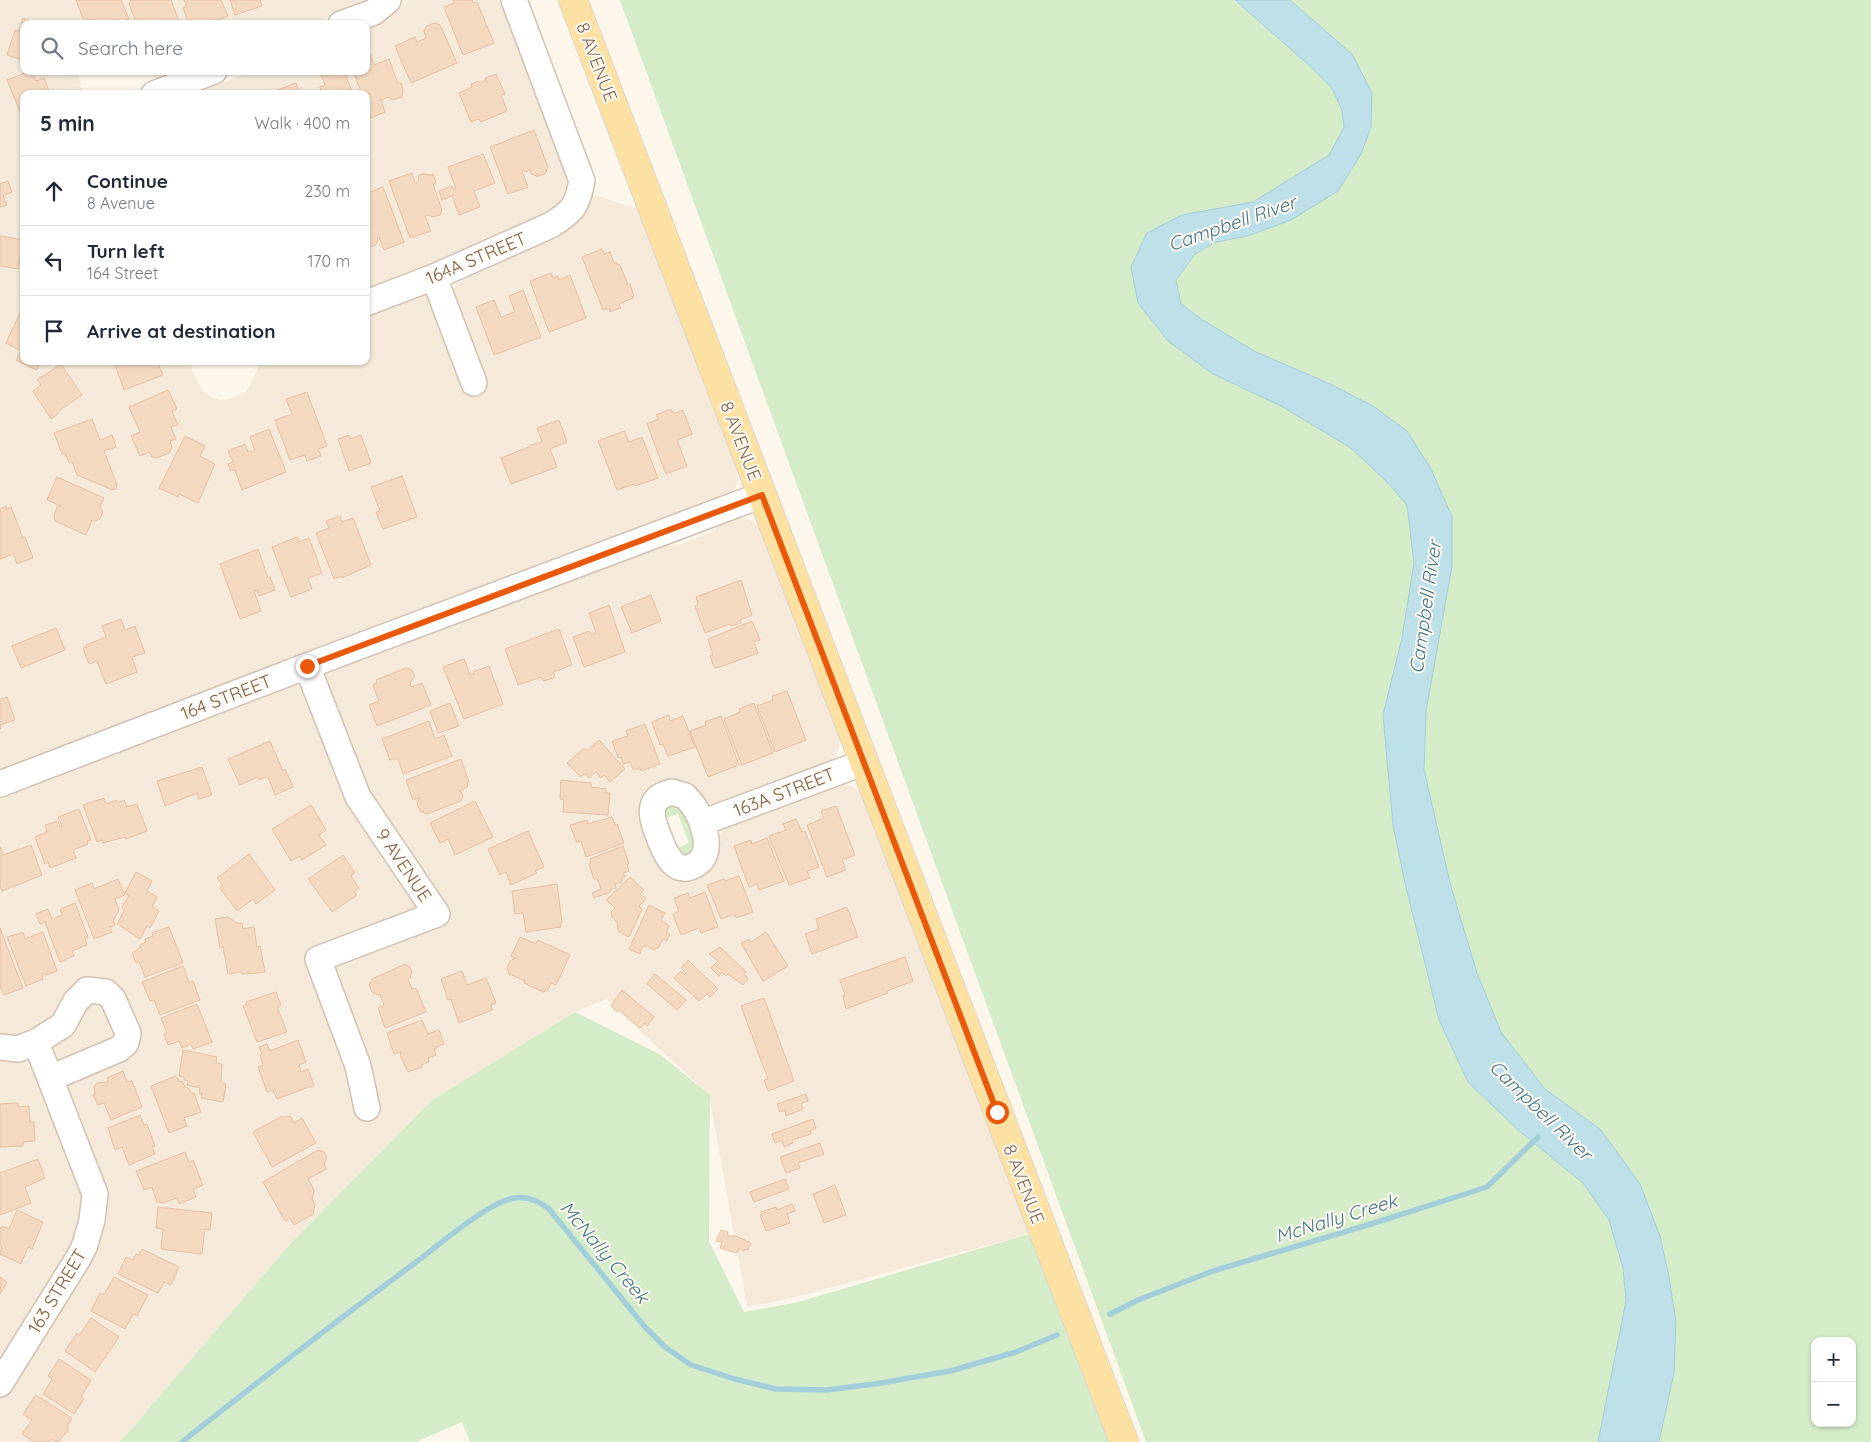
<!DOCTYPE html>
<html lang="en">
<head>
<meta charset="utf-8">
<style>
  body { margin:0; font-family:Quicksand,sans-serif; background:#f6f6f7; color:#1f2937 }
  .controls { position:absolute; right:15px; bottom:15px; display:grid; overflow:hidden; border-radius:10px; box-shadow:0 1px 4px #0004 }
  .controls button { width:45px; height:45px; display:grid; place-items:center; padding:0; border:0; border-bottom:1px solid #e0e1e3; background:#fff; color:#1f2937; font:25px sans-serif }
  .stop { position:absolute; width:15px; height:15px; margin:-11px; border:4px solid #ea580c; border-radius:50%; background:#fff }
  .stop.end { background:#ea580c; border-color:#fff; box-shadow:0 1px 5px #0008 }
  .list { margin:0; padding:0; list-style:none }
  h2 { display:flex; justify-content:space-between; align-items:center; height:65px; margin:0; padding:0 20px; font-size:21px }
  h2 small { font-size:16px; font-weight:400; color:#747a83 }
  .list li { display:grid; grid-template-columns:32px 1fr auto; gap:15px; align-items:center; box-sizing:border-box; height:70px; padding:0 20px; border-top:1px solid #e0e1e3 }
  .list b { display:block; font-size:19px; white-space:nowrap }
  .list p { margin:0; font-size:16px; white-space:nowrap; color:#747a83 }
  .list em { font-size:16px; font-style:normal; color:#747a83 }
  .icon { flex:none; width:28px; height:28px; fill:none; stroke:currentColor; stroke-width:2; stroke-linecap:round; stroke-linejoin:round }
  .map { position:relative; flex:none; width:1871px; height:1442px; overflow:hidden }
  .search { position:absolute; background:#fff; box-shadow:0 1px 4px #0004; left:20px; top:20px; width:350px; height:55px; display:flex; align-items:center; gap:12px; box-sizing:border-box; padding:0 18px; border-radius:10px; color:#747a83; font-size:19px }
  .panel { position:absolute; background:#fff; box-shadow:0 1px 4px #0004; left:20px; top:90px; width:350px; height:275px; border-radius:10px }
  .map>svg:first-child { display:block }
  .residential { fill:#f5ead9 }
  .green { fill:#d4edc8; fill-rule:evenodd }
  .water { fill:#bee0e9; stroke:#a3cfdb }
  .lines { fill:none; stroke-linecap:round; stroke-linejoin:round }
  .stream { stroke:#a3cfdb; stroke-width:5.5 }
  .building { fill:#f4d9c1; stroke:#e7c0a1 }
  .minor-casing { stroke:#d1c0af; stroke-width:28 }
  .major-casing { stroke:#ddd5d0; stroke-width:30 }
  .minor { stroke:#fff; stroke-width:25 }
  .major { stroke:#fde1a2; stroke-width:28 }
  .route { stroke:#ea580c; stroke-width:6 }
  .labels { text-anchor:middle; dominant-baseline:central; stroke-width:4; stroke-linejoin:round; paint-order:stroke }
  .street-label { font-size:18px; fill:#7b5f4c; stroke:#fffbf2 }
  .water-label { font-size:19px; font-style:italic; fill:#417787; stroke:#fffbf2 }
</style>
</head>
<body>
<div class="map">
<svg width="1871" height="1442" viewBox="0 0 1871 1442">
  <rect width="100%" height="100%" fill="#fdf7eb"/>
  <path class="residential" d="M0 0H370L312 24H24V71H80L79 79 84 94H24V361H190L194 376 204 392 212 398 220 400 229 399 246 392 251 384 261 361H366V314L419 291H453L457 284 470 274 566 230 579 220 594 195 638 209 736 466 738 479 735 489 730 494 664 544 676 546 714 531 720 524 740 518 747 519 758 524 764 535 840 739 838 753 830 763 713 805 666 783 660 867 718 840 720 834 724 829 730 826 833 786 845 784 851 786 862 793 865 798 894 882 1029 1234 792 1298 747 1307 709 1095 606 999 575 1012 432 1100 290 1244 120 1442H0Z
    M409 0H503L572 186 560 209 366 295V94H194L253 71H366V27L381 20Z
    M142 71H189L166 78 158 79Z"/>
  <path class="green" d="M620 0H1235L1311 67 1332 88 1342 110 1344 127 1329 155 1253 202 1182 215 1138 303 1168 341 1213 374 1281 406 1351 448 1386 481 1407 505 1414 563 1402 638 1383 715 1393 825 1405 883 1439 1019 1468 1082 1518 1130 1583 1183 1609 1220 1623 1268 1626 1301 1598 1442H1146Z
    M1290 0H1871V1442H1659L1674 1373 1676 1322 1669 1277 1660 1236 1640 1184 1601 1130 1545 1089 1501 1032 1477 974 1451 887 1424 770 1426 711 1452 566 1373 406 1328 383 1256 352 1201 319 1181 304 1176 280 1195 254 1216 242 1248 236 1338 191 1361 154 1371 127 1372 93 1352 54ZM1815 1341H1852V1423H1815Z
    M669 803 683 807 697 845 687 858 673 850 689 843 678 814 662 820 661 812Z
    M575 1012 661 1055 710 1095 709 1241 744 1312 798 1302 1029 1234 1109 1442H470L462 1422 420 1440 419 1442H120L290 1244 432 1100Z"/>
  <path class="water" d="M1235 0H1290L1352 54 1372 93 1371 127 1361 154 1338 191 1291 220 1248 236 1216 242 1195 254 1176 280 1181 304 1201 319 1256 352 1328 383 1373 406 1407 431 1431 469 1452 517V566L1426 711 1424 770 1451 887 1477 973 1501 1032 1545 1089 1601 1130 1640 1184 1660 1236 1669 1277 1676 1322 1674 1373 1659 1442H1598L1626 1301 1623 1268 1609 1220 1583 1183 1518 1130 1468 1082 1439 1020 1405 883 1393 825 1383 715 1402 638 1414 563 1407 505 1386 481 1351 448 1281 406 1213 374 1168 341 1138 303 1131 267 1147 233 1182 215 1253 202 1329 155 1344 127 1342 110 1332 88 1311 67Z"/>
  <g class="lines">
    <path class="stream" d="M1110 1314 1138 1300 1213 1271 1371 1224 1487 1187 1538 1137
      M182 1442C260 1380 339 1319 419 1260 441 1243 489 1202 514 1198 527 1196 539 1201 549 1209L645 1327 665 1347 691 1365 735 1379 776 1389 827 1390 875 1384 950 1371 1016 1352 1057 1335"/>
  </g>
  <path class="building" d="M76 0H121L129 19 124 21 125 23 123 24H85Z
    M131 0H171L180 24H137L129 4Z
    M184 0H221L228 16 217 20 218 23 215 24H189L183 8 187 7Z
    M230 0H260L262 6 235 15Z
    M453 0H472L473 3 477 2 494 43 463 55 444 7 454 3Z
    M23 18 40 24H24V61L7 55 15 30 19 31Z
    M435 23 440 25 457 63 411 83 395 46 415 37 417 42 426 38 424 31 426 26Z
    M370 54 374 65 389 59 398 84 401 83 403 90 402 97 393 100 388 97 381 100 385 112 371 118 366 105V94H362L353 71H366V56Z
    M30 71H32L36 81 44 78 50 94H24V122L7 80Z
    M327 71H344L353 94H322L320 87 325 85 321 74Z
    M496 74 505 94 501 95 507 111 481 122 479 119 471 122 459 93 472 87 471 84 479 81 480 83 486 80 485 78Z
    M296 83 300 94H276L275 91Z
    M534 130 548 167 545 174 537 176 531 174 530 170 525 172 524 170 522 171 528 187 508 194 490 147Z
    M483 154 495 183 474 191 480 207 459 215 452 196 442 200 439 191 452 186 454 190 456 189 448 167Z
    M412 173 415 183 418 182 419 175 424 174 430 175 433 174 436 183 433 184 442 210 440 215 432 217 428 215 425 216 431 231 410 238 389 181Z
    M8 181 12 192 3 196 7 205 0 207V184Z
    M383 187 404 242 384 250 379 237 377 238 378 240 376 245 367 248 366 194Z
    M0 236 23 240 18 269 0 266Z
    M602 249 604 254 610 252 614 263 620 265 628 285 630 284 634 296 632 297 633 298 619 304 621 308 610 312 609 308 603 310 582 257Z
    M551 273 553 278 558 276 559 280 570 275 586 318 549 332 530 281Z
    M523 290 541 337 494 355 476 307 494 300 501 317 515 312 509 296Z
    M20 313 24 315V361H41L37 370 16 360 21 351 6 343Z
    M116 361H157L163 375 124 390 114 362Z
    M61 364 82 395 57 412 58 414 51 419 33 391 41 385 37 380Z
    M168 390 177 409 172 411 178 425 171 427 176 439 170 441 172 447 169 453 157 458 152 457 149 452 140 456 131 436 140 432 129 407Z
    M307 392 327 446 318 449 321 456 307 461 305 455 290 460 275 420 292 414 286 399Z
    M671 409 673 414 683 410 692 434 677 440 687 466 666 474 647 424 658 419 656 415Z
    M92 419 100 440 112 435 116 447 104 451 117 485 116 489 111 490 106 487 77 475 72 461 69 463 65 453 62 454 54 433Z
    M559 420 567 442 550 449 557 467 511 484 501 458 529 447 530 445 542 442 537 428Z
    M269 429 286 472 242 490 235 470 231 471 228 464 233 462 228 451 245 444 248 452 255 450 250 437Z
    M624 431 629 442 642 437 658 478 635 486 634 484 617 490 598 441Z
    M349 435 350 439 361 435 371 463 349 471 338 439Z
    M185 436 205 446 200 456 215 464 198 503 179 494 178 497 159 488Z
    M402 476 417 517 383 529 376 512 380 511 371 487Z
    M57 477 104 498 100 506 103 512 100 519 95 521 92 520 86 535 55 521 54 516 57 507 61 506 47 500Z
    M6 506 7 509 11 507 23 538 25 537 33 558 17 564 14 554 0 559V509Z
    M340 516 342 522 353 518 371 565 342 578V576L334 579 316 533 329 528 326 521Z
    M297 537 299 542 309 538 322 573 308 578 312 589 291 597 272 547Z
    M258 549 268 578 270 577 275 590 259 596 257 590 254 591 261 611 240 619 220 564Z
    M741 580 752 615 740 620 741 623 731 626 730 624 705 633 695 606 698 604 696 597Z
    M651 595 661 621 632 633 621 607Z
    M609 605 625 652 584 667 573 637 589 631 591 635 596 633 589 613Z
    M121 619 125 630 135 626 145 653 132 657 137 672 106 684 97 661 89 664 83 648 87 647 86 645 106 637 102 626Z
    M752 621 760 640 754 642 758 653 717 668 714 667 710 656 713 655 708 639Z
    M56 628 65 650 21 668 12 646Z
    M559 629 572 665 553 672 555 675 553 678 544 681 541 677 518 685 505 649Z
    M464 659 470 675 474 674 473 672 489 666 503 704 464 719 443 667Z
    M406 668 412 670 415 676 410 683 411 687 422 683 431 705 377 726 369 705 379 701 373 685 377 683 376 680Z
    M787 691 806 740 775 752 757 706 773 700 772 696Z
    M7 697 15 720 0 725 1 729H0V699Z
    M450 703 459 726 438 733 430 711Z
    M754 703 773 753 742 765 724 719 740 712 739 709Z
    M669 715 670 721 683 716 695 747 668 756 663 744 660 745 652 722Z
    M721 716 739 765 708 777 690 731 706 725 705 722Z
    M429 721 435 739 444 735 452 756 403 774 398 758 390 760 382 739Z
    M645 724 660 764 641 771 640 768 633 770 630 762 623 764 621 757 618 758 612 741 628 736 626 731Z
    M599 740 625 769 610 782 604 775 601 778 596 772 589 778 585 773 581 777 567 763 584 748 587 751Z
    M270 741 283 771 285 769 293 787 275 795 268 777 259 780 258 777 240 785 228 759Z
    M461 759 469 782 467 783 468 787 459 791 461 792 463 797 461 801 427 814 420 811 417 803 420 797 413 800 406 780Z
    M202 767 212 795 199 799 197 793 165 806 157 781Z
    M561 780 591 783V787L606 789V793H610L608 815 563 812 564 800 560 799Z
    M104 798 106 804 116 800 117 803 124 800 127 807 137 804 147 831 126 839 125 837 103 843 102 840 97 842 83 805Z
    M475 801 493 837 455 855 448 839 440 843 430 823Z
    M311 805 326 830 319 835 326 845 302 860 300 856 291 861 272 829Z
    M836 806 855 855 842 860 846 870 827 877 807 825 824 818 821 811Z
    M79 809 91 840 87 841 88 844 73 850 76 858 50 868 48 862 45 864 35 837 47 832 45 825 58 821 60 827 62 826 58 817Z
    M612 817 615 825 617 824 624 843 586 857 581 841 577 843 570 825 587 820 588 824Z
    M796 819 802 832 805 831 819 867 807 871 810 878 789 885 769 836 786 830 783 824Z
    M528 831 544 867 535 871 537 873 511 885 506 872 500 875 488 849Z
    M767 838 784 881 759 890 757 884 749 887 734 846 751 840 752 844Z
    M31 845 42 875 2 891 0 886V847L3 855Z
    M623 846 629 864H627L629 871 623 873 625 877 621 878 622 882 615 884 616 888 610 890V892L594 898 592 893 601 889 597 878 594 879 589 864 591 863 590 859Z
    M249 854 275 890 256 904 253 899 237 911 220 888 223 886 217 878Z
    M343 855 355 873 351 876 359 888 354 891 357 895 332 912 308 879Z
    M136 872 152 881 147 891 157 897 152 907 159 911 150 928 147 926 140 939 117 924 125 909 122 907 129 896 125 893Z
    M739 876 753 912 736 918 735 914 721 919 707 885 724 879 725 881Z
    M630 877 644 890 640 894 646 899 639 906 642 909 629 937 619 932 617 925 618 923 612 917 611 912 615 908 606 900Z
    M118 879 125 895 115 899 119 910 115 918 113 919 115 925 110 927 112 932 94 939 75 890 92 883 94 889Z
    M557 884 562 922 560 923 561 927 526 932 523 913 515 914 512 891Z
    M705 892 718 927 701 933 699 928 681 935 673 914 679 911 674 898 688 893 690 898Z
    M75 903 88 937 85 939 87 945 72 951 74 956 60 962 45 922 40 924 36 914 48 909 52 919 62 915 60 909Z
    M649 905 665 913 661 920 669 926 666 933 670 934 667 941 663 939 659 947 654 950 646 946 642 947 640 954 629 949Z
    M847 907 858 937 812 954 805 934 819 929 816 919Z
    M228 917 237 923H242L243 929 254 927 257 947 260 946 265 972 249 974V973L242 974 241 972 228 974 223 947 220 948 215 919Z
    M169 927 183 963 145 977 139 962 136 963 132 953 141 947 140 945 146 942 145 939 153 936 152 933Z
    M0 928 23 988 4 995 0 987Z
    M23 932 25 939 43 932 57 971 46 975V973L42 975 43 979 26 986 7 937Z
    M766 932 788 966 763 981 741 943 749 939 751 942Z
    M520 937 536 944 538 940 570 955 556 985 551 983 548 990 543 992 524 983 525 981 509 974 507 968 510 961 516 958 511 956Z
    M720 947 746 972 744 973 748 979 743 985 728 974 726 976 722 972 719 976 711 968 718 961 709 954Z
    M905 957 913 981 887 991 888 993 846 1009 843 996 845 995 840 980Z
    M688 960 718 989 710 997 707 994 699 1001 674 978 681 971 685 975 686 973 681 968Z
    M405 964 410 967 412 972 410 978 408 979 412 989 416 988 426 1012 385 1028 378 1008 384 1005 380 994 378 995 372 992 369 985 372 979Z
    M183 966 189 982 193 981 200 1000 160 1015 154 1000 150 1001 142 982Z
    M462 971 467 985 486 978 496 1003 491 1005 492 1010 459 1023 451 999 448 1000 441 979Z
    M655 974 686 1000 677 1010 647 984Z
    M622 990 654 1017 647 1026 645 1023 640 1028 619 1010 617 1012 611 1006Z
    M276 992 281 1005 277 1007 287 1032 257 1042 243 1006 246 1004V1002Z
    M764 998 794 1081 768 1091 764 1080 768 1079 741 1006Z
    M197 1004 212 1042 193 1049 191 1044 182 1048 179 1041 168 1045 164 1034 167 1033 161 1018Z
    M422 1020 428 1034 439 1030 444 1044 436 1047V1049H434L436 1055 428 1058 429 1062 421 1065 422 1067 408 1072 400 1056 401 1052 394 1054 387 1033Z
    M298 1040 306 1062 299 1065 301 1072 308 1069 314 1085 277 1099 273 1090 267 1092 258 1067 263 1065 260 1055 262 1054 259 1047 267 1044 270 1051Z
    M183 1050 217 1057 216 1063 222 1064 221 1083 226 1084 223 1102 201 1098 202 1094 199 1093 200 1088 187 1085 188 1081 184 1080V1077L179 1076Z
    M123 1071 127 1082 132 1081 142 1107 111 1120 104 1103 98 1105 93 1095 95 1094 94 1087 97 1083 108 1082 107 1078Z
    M176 1076 180 1082 182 1081 184 1085 190 1090 192 1094 194 1093 201 1112 184 1118 187 1126 169 1133 151 1086Z
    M806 1094 808 1101 801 1104 803 1109 786 1116 785 1110 780 1112 777 1104Z
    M18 1103V1107L29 1106 30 1122H34L35 1141 23 1142V1146L0 1147V1104Z
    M140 1115 144 1125 147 1124 155 1146 152 1147 155 1154 129 1165 122 1147 115 1150 108 1128Z
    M282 1116 283 1118 287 1116 291 1117 294 1123 302 1118 316 1143 272 1167 253 1132Z
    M813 1119 816 1128 810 1131 811 1134 792 1140 793 1143 784 1147 782 1140 775 1143 772 1134Z
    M820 1143 824 1154 798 1163 800 1168 786 1173 780 1157Z
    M318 1150 324 1152 327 1158 324 1164 326 1169 308 1179 314 1190 312 1199 315 1205 313 1214 294 1225 290 1218 285 1221 263 1182Z
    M185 1152 189 1162 193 1160 203 1185 193 1189 196 1197 179 1204 177 1198 163 1203 157 1202 152 1187 144 1190 136 1171Z
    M38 1159 45 1178 25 1187 31 1203 0 1215V1173Z
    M785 1179 789 1189 754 1202 750 1192Z
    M835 1185 846 1215 824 1223 813 1194Z
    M792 1204 795 1211 787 1214 790 1223 766 1231 760 1215 762 1214 761 1212 776 1207 777 1210Z
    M158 1207 212 1213 210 1230 205 1229 202 1254 161 1249 163 1229 156 1228Z
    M17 1210 43 1222 32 1249 28 1247 21 1264 0 1254 2 1246 0 1245V1229L2 1226 9 1229Z
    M721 1230 728 1232 727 1235 733 1237 734 1235 751 1243 748 1250 746 1249 743 1251 739 1248 737 1253 720 1248 722 1242 716 1241Z
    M142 1249 179 1267 171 1285 164 1282 158 1293 118 1274 126 1257 133 1260 136 1254 139 1255Z
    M0 1277 7 1282 0 1294Z
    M114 1277 148 1295 137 1316 133 1314 125 1329 91 1311 100 1293 104 1295Z
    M91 1318 119 1337 95 1372 65 1351 77 1333 79 1336Z
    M59 1359 91 1380 81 1397 84 1399 74 1414 43 1394 52 1379 48 1376Z
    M36 1395 72 1418 67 1427 69 1429 58 1442 51 1439 50 1442H34L22 1434 32 1420 23 1414Z"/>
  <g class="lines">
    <g class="minor-casing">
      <path id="minor" d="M341 24 374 12 388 0
        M154 94 214 71
        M434 277 474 383
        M366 303 434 277 551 225C573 211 577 207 582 181L514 0
        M307 666 358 797 437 914 318 959 358 1066 367 1108
        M0 784 307 666 762 495
        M672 792 685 796C698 809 703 822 706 839 707 849 706 857 698 863 676 879 665 854 659 837 651 818 645 798 672 792Z
        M704 822 865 762
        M0 1047 18 1049 36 1042 63 1025 76 1001 87 990 106 992 113 999 128 1033 126 1043 119 1049 51 1078
        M0 1384 79 1257 85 1245 92 1220 95 1194 36 1042"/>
    </g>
    <g class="major-casing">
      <path id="major" d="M573 0 1124 1442"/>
    </g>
    <use href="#minor" class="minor"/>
    <use href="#major" class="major"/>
  </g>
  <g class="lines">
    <path class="route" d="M307 666 762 495 997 1112"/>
  </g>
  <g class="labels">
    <g class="street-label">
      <text transform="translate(597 62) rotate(69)">8 AVENUE</text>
      <text transform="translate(476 258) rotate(-23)">164A STREET</text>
      <text transform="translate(741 441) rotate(69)">8 AVENUE</text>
      <text transform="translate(226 697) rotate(-21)">164 STREET</text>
      <text transform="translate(784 792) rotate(-21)">163A STREET</text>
      <text transform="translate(404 865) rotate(56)">9 AVENUE</text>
      <text transform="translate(1024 1184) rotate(69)">8 AVENUE</text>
      <text transform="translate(57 1291) rotate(-59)">163 STREET</text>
    </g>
    <g class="water-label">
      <text transform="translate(1232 223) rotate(-19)">Campbell River</text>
      <text transform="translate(1425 607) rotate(-82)">Campbell River</text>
      <text transform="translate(1541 1110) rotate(44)">Campbell River</text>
      <text transform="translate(1336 1218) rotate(-17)">McNally Creek</text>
      <text transform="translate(605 1252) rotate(50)">McNally Creek</text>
    </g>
  </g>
</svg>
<div class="controls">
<button>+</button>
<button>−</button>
</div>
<div class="stop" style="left:997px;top:1112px"></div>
<div class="stop end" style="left:307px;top:666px"></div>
<div class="search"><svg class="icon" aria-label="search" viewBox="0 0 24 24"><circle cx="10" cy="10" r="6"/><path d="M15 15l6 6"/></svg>Search here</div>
<section class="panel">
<h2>5 min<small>Walk · 400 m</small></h2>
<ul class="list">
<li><svg class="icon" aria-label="ahead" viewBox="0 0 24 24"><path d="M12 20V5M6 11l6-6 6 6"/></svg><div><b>Continue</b><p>8 Avenue</p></div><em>230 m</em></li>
<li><svg class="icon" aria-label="left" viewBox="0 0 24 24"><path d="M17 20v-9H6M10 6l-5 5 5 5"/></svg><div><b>Turn left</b><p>164 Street</p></div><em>170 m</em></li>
<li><svg class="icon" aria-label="arrive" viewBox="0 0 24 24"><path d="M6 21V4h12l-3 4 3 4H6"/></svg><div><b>Arrive at destination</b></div></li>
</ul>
</section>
</div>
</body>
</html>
